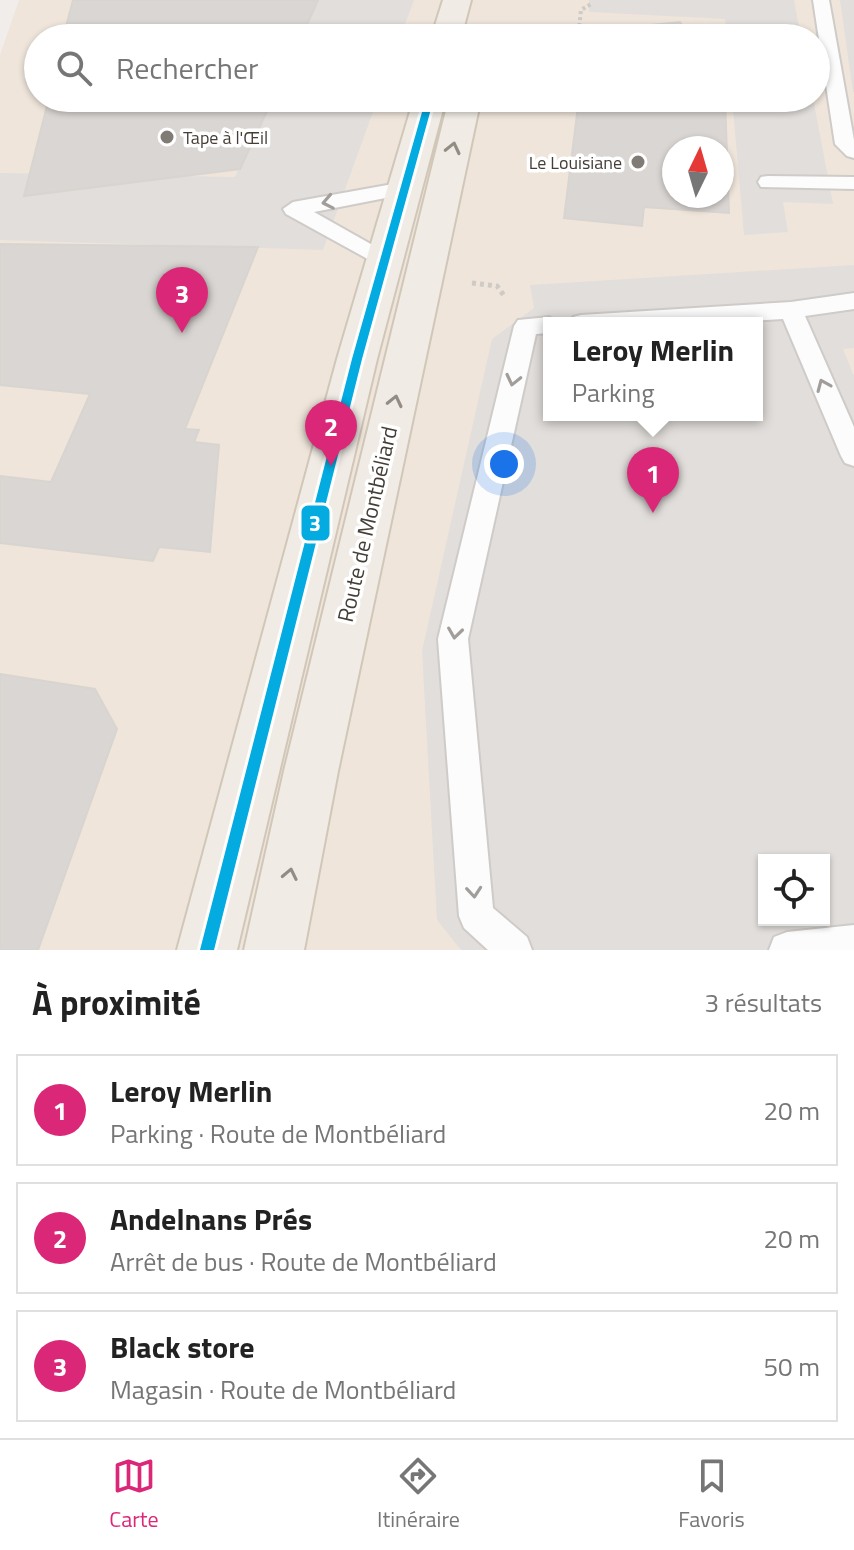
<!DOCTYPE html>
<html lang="fr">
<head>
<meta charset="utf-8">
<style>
  body { margin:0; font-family:"Titillium Web",sans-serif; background:#f6f6f6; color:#222 }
  .controls { position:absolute; right:24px; bottom:24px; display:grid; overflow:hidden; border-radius:0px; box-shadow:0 2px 6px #0004 }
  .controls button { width:72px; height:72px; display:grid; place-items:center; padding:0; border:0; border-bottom:2px solid #e0e0e0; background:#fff; color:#222; font:40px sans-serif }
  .compass { position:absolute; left:662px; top:136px; width:72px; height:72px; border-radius:50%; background:#fff; box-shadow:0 2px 6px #0004; rotate:5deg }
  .you { position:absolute; left:504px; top:464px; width:28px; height:28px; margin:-20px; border:6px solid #fff; border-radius:50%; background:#1a73e8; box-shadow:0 0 0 12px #1a73e833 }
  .badge { display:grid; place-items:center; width:52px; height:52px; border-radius:50%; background:#db2777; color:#fff; font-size:26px; font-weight:700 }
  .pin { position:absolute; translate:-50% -66px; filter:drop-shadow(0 2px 4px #0008) }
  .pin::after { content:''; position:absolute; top:42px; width:28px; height:24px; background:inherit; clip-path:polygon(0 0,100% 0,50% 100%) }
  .popup { position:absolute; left:543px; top:317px; width:220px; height:104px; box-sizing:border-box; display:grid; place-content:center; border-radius:0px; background:#fff; filter:drop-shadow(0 2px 6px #0005); font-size:26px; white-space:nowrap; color:#767676 }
  .popup b { font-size:30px; color:#222 }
  .popup::after { content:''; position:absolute; left:50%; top:100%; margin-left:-16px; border:16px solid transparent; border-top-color:#fff }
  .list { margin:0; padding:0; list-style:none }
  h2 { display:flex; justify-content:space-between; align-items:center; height:104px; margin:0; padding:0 32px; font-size:34px }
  h2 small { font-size:26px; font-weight:400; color:#767676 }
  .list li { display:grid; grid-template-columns:52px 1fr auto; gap:24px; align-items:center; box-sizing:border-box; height:112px; margin:0 16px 16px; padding:0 16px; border:2px solid #e0e0e0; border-radius:0px }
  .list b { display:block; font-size:30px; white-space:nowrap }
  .list p { margin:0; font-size:26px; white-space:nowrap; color:#767676 }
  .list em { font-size:26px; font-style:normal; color:#767676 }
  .icon { flex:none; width:44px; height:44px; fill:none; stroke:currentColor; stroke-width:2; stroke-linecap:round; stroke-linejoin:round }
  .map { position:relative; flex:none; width:854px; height:950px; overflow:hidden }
  .search { position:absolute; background:#fff; box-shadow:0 2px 6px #0004; left:24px; right:24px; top:24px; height:88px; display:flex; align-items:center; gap:20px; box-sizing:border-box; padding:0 28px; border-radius:44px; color:#767676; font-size:30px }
  .sheet { height:488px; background:#fff }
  nav { display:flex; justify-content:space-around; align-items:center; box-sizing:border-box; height:112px; border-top:2px solid #e0e0e0; background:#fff; font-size:22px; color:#767676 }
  nav a { display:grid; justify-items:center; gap:4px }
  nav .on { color:#db2777 }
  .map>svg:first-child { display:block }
  .commercial { fill:#efe5db; fill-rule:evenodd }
  .parking { fill:#e1dedb; fill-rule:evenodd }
  .building { fill:#dad6d3; stroke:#d8d4d0; stroke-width:2; fill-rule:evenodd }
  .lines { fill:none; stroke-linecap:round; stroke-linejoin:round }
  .lane-casing { stroke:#cecbc8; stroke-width:4 }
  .primary-casing { stroke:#d1c7b8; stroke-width:4 }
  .path-far1 { stroke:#cecbc7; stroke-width:4; stroke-dasharray:3 3; stroke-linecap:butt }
  .path { stroke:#cecbc7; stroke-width:5; stroke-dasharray:4 4; stroke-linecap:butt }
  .lane { fill:#fdfcfc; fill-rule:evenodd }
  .primary { fill:#f0ebe4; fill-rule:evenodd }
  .bus-1-casing { stroke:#fff; stroke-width:6 }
  .bus-1 { fill:#03abe0; fill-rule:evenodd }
  .oneway { stroke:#928c85 }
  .oneway2 { stroke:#a19d9a }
  .poi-dot { fill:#817b76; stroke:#fff; stroke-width:3 }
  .labels { text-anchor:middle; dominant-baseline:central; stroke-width:7; stroke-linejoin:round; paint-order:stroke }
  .far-poi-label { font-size:18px; fill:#453e37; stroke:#fff; text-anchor:start }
  .street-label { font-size:22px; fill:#453e37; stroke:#fff }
  .line-badge { stroke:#fff; stroke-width:3 }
  .badge-label { font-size:22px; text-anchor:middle; font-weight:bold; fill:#fff }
</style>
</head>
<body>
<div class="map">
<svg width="854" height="950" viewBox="0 0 854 950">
  <rect width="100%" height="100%" fill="#f0edea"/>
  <path class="commercial" d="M19 0H854V950H0V55ZM38 38H816V98H38ZM674 148H722V196H674ZM549 323H757V415H549ZM764 860H824V920H764Z"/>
  <path class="parking" d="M316 0H414L400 38H299Z
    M589 0H794L801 38H727L725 19 589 12Z
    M840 0H854V92H853Z
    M272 98H378L323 250 0 240V173L235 177Z
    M732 98H813L833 204 783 202 788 232 744 235Z
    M854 265V348L843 349 854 376V950H461L437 920 422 651 492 339 534 308 530 285ZM549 323H757V415H549ZM764 860H824V920H764Z"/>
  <path class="building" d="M73 0H318L301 38H63Z
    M680 22 691 38H616L611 29Z
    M49 98H273L240 169 24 196Z
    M579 98H725L729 213 644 207 642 226 564 218ZM674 148H722V196H674Z
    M0 244 258 247 185 429 199 430 194 442 219 445 210 552 159 547 153 561 0 543V476L51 482 90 394 0 385Z
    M0 674 95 689 117 729 38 950H0Z"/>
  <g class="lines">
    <g class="lane-casing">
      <path id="lane" d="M813 0H829L854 140V158L847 156 835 144Z
        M768 176 854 177V189L761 187 758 182 761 177Z
        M404 182 414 188 411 193 314 212 392 256 395 261 392 266 384 268 286 214 283 209 293 202Z
        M854 293V309L805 316 854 427V466L845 463 841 456 783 319 712 323H569L573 317 581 315 791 302Z
        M549 317 559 323H549V333L536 334 468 639 493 908 527 937 532 950H488L464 928 459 916 438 639 514 326 518 320Z
        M854 925V950H769L774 937 787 932Z"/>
    </g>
    <g class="primary-casing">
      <path id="primary" d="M443 0H471L461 38H431Z
        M414 98H446L377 359 237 950H177L337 359Z
        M449 98H481L338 771 304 950H244L284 771Z"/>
    </g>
    <path class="path-far1" d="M578 38 581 10 593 3"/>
    <path class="path" d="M472 283 497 286 505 297"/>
    <use href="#lane" class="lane"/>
    <use href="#primary" class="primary"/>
    <g class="bus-1-casing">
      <path id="bus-1" d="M426 98H434L362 359 214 950H200L352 359Z"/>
    </g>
    <use href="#bus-1" class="bus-1"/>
  </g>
  <defs><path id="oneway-chevron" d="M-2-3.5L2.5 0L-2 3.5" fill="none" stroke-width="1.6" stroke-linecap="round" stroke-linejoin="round" transform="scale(2)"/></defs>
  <g class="oneway">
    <use href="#oneway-chevron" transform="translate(453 148) rotate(-77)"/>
    <use href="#oneway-chevron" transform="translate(395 401) rotate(-77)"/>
    <use href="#oneway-chevron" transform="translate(290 874) rotate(-78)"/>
  </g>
  <g class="oneway2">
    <use href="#oneway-chevron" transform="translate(328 202) rotate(169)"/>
    <use href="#oneway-chevron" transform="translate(513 380) rotate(103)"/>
    <use href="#oneway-chevron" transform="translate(823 385) rotate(-113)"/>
    <use href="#oneway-chevron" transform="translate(455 633) rotate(98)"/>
    <use href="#oneway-chevron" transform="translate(474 892) rotate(85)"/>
  </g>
  <g class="poi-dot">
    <circle cx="167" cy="137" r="8"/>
    <circle cx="638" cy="162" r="8"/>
  </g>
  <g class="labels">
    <g class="far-poi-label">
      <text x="183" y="137">Tape à l'Œil</text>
      <text x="622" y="162" text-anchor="end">Le Louisiane</text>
    </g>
    <g class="street-label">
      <text transform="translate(367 524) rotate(-77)">Route de Montbéliard</text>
    </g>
  </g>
  <rect class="line-badge" x="300" y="504" width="31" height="38" rx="8" fill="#03abe0"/>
  <g class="badge-label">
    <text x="315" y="531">3</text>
  </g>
</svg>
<div class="controls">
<button><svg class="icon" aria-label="locate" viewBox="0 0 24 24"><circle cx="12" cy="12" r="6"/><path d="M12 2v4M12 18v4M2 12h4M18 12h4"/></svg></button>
</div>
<svg class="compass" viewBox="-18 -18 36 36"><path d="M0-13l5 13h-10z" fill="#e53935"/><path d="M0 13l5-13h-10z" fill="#767676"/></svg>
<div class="you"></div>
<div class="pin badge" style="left:653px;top:513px">1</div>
<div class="popup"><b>Leroy Merlin</b>Parking</div>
<div class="pin badge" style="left:331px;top:466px">2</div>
<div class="pin badge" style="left:182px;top:333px">3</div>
<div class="search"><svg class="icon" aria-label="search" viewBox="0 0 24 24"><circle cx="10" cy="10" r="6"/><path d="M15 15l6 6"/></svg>Rechercher</div>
</div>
<section class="sheet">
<h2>À proximité<small>3 résultats</small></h2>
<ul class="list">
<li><span class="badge">1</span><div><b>Leroy Merlin</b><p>Parking · Route de Montbéliard</p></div><em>20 m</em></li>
<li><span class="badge">2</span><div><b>Andelnans Prés</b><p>Arrêt de bus · Route de Montbéliard</p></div><em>20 m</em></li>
<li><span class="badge">3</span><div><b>Black store</b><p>Magasin · Route de Montbéliard</p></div><em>50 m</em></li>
</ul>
</section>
<nav>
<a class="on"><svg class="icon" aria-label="map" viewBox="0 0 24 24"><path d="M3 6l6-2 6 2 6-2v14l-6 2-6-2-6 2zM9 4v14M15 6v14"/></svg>Carte</a>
<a><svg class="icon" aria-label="directions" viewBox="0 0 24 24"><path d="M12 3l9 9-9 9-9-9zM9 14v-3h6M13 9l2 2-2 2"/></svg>Itinéraire</a>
<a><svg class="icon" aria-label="saved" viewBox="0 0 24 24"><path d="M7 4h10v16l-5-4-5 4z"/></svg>Favoris</a>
</nav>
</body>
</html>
